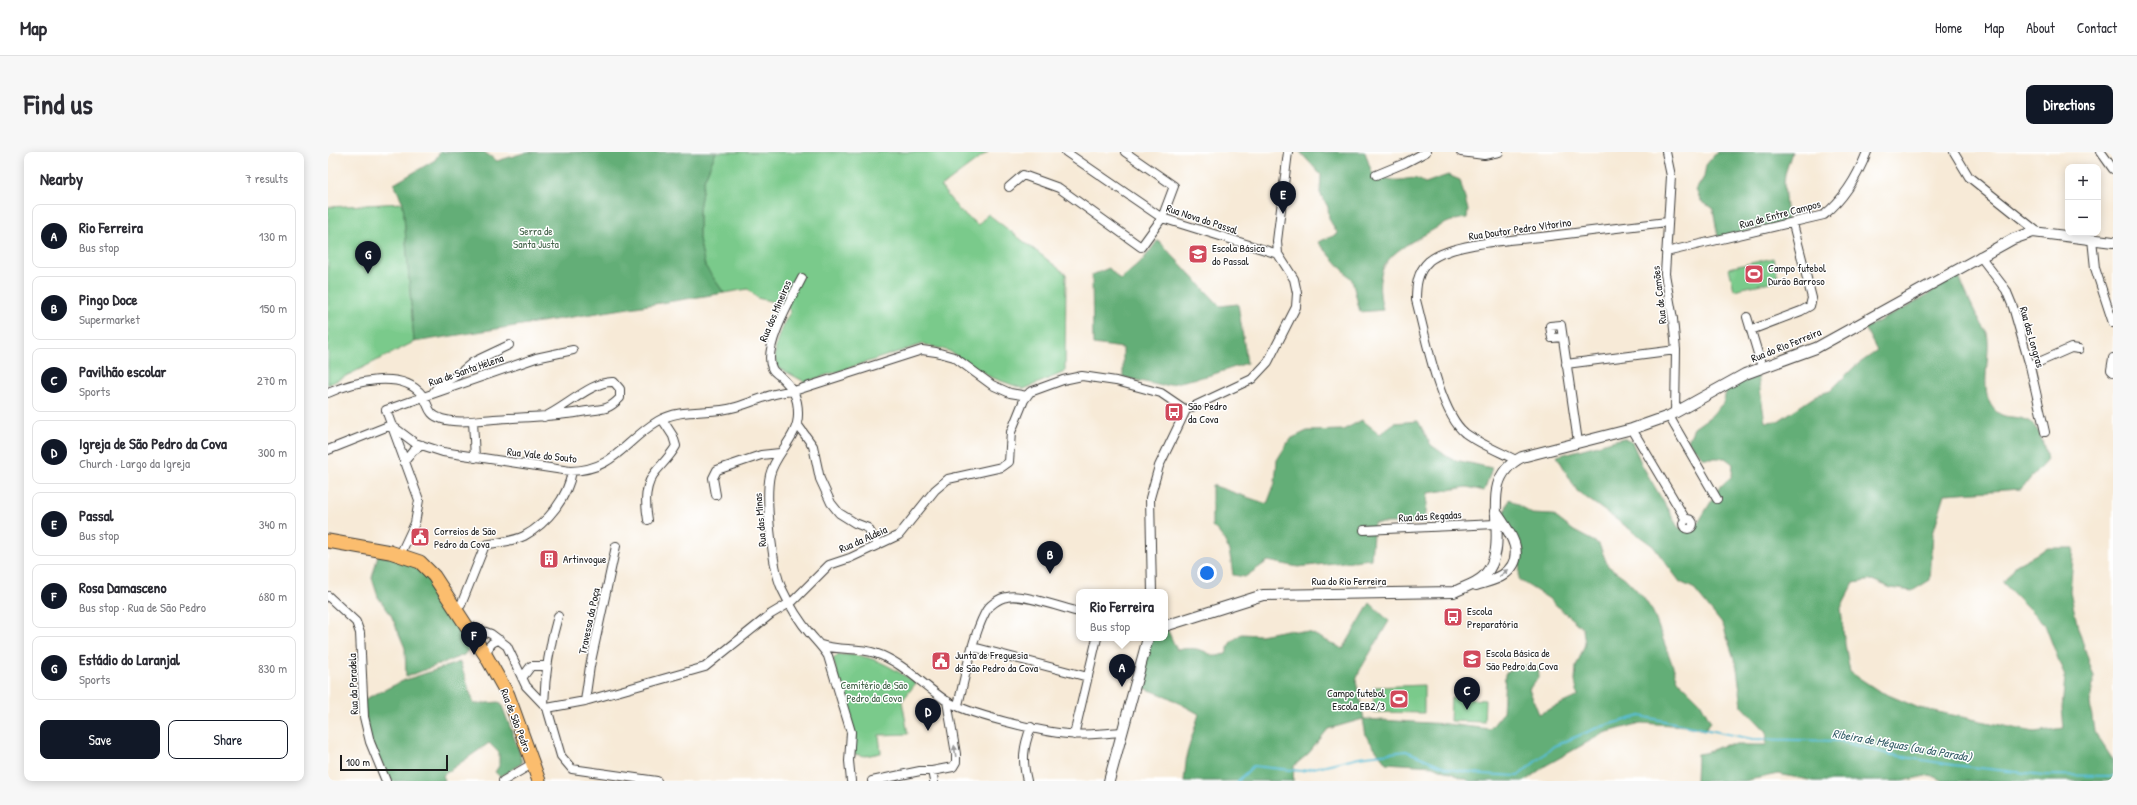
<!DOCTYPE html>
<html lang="en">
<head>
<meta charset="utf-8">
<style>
  body { margin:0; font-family:"Patrick Hand",sans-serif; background:#f7f7f7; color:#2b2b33 }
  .controls { position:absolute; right:12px; top:12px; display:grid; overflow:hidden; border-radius:8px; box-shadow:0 2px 10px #0003 }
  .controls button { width:36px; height:36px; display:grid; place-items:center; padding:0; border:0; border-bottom:1px solid #e1e1e2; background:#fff; color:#2b2b33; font:20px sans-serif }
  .scale { position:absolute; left:12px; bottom:10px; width:108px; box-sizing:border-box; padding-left:4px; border:2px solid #1c1c1c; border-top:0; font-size:11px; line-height:14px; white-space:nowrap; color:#1c1c1c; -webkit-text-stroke:3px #fff; paint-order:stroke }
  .you { position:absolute; left:879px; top:421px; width:14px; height:14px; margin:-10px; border:3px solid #fff; border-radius:50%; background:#1a73e8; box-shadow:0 0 0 6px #1a73e833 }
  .badge { display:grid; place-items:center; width:26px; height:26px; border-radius:50%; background:#111827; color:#fff; font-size:13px; font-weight:700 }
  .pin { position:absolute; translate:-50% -33px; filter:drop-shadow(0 1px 2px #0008) }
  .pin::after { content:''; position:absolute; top:21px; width:14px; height:12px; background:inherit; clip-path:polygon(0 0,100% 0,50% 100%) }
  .popup { position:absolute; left:748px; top:437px; width:92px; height:52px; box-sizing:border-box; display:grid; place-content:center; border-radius:8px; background:#fff; filter:drop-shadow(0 1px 3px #0005); font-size:13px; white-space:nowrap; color:#7c7c81 }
  .popup b { font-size:15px; color:#2b2b33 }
  .popup::after { content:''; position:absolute; left:50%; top:100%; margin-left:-8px; border:8px solid transparent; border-top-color:#fff }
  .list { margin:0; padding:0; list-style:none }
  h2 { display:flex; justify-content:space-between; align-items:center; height:52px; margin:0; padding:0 16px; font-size:17px }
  h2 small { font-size:13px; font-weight:400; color:#7c7c81 }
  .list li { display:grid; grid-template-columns:26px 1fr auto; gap:12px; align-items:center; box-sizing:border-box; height:64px; margin:0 8px 8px; padding:0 8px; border:1px solid #e1e1e2; border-radius:8px }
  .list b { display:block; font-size:15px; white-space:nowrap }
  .list p { margin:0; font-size:13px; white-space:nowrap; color:#7c7c81 }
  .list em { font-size:13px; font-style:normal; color:#7c7c81 }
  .actions { display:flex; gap:8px; padding:12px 16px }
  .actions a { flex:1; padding:9px 0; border:1px solid #111827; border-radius:8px; text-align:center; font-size:14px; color:#111827 }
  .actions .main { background:#111827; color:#fff }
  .map { position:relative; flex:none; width:1785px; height:629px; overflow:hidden; border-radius:8px }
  header { display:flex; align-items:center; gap:24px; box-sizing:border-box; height:56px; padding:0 20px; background:#fff; border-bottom:1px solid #e1e1e2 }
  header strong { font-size:19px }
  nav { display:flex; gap:22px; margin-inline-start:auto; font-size:14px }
  .intro { display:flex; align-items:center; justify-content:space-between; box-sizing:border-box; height:96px; padding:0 24px }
  h1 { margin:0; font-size:28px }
  .button { padding:10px 18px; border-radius:8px; background:#111827; color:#fff; font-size:14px; font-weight:700 }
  main { display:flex; gap:24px; padding:0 24px }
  aside { flex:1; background:#fff; border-radius:8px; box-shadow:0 2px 10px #0003 }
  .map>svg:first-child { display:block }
  .green { fill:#7aca8b; stroke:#4b7354 }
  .forest { fill:#63ae77; stroke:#40654a }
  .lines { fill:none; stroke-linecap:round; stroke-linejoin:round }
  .stream { stroke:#59bed7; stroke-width:2 }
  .minor-casing { stroke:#3d3b38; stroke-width:10 }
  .tertiary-casing { stroke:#3d3b38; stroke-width:12 }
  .primary-casing { stroke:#3d3b38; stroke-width:15 }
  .minor { stroke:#fff; stroke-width:8 }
  .tertiary { stroke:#fff; stroke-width:10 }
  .primary { stroke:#fbbd6e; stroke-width:13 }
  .oneway { fill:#999 }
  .labels { text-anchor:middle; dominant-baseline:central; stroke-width:3; stroke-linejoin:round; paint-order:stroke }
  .street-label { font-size:11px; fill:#1c1c1c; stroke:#fff }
  .park-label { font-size:11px; fill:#426248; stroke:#fff }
  .poi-label { font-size:11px; fill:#1c1c1c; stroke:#fff; text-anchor:start }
  .water-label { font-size:12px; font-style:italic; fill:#345d67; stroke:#fff }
</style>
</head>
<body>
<header>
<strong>Map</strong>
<nav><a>Home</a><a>Map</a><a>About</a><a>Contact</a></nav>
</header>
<div class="intro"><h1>Find us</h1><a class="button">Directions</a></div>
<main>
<aside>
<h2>Nearby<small>7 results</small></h2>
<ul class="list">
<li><span class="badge">A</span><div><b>Rio Ferreira</b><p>Bus stop</p></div><em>130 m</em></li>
<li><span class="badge">B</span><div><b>Pingo Doce</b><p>Supermarket</p></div><em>150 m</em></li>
<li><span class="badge">C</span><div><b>Pavilhão escolar</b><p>Sports</p></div><em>270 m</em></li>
<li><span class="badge">D</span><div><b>Igreja de São Pedro da Cova</b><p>Church · Largo da Igreja</p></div><em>300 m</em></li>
<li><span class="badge">E</span><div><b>Passal</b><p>Bus stop</p></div><em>340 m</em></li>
<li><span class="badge">F</span><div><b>Rosa Damasceno</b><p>Bus stop · Rua de São Pedro</p></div><em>680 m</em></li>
<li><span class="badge">G</span><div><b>Estádio do Laranjal</b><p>Sports</p></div><em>830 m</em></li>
</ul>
<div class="actions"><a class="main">Save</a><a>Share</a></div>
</aside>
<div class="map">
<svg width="1785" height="629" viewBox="0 0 1785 629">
  <rect width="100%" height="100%" fill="#fff"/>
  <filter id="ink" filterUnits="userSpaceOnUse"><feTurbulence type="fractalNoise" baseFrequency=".025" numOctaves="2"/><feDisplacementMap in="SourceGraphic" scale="8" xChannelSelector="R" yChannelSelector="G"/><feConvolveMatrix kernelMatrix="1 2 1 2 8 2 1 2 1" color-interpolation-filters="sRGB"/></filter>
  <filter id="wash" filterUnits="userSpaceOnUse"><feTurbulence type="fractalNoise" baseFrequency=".012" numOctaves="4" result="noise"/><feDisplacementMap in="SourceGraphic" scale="16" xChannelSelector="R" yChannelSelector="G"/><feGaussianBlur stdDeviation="0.9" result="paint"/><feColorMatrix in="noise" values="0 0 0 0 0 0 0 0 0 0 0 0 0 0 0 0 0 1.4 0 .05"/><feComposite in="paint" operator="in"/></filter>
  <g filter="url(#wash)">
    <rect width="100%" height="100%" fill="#f7ead7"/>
    <path class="green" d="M388 0H660L613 35 631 58 650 73 660 62 738 122 737 220 696 237 662 225 621 199 595 192 477 230 449 215C443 195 453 175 463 159L455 152 429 146 420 137 396 141 377 114 371 87V57L376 28Z
      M75 51 86 190 0 233V55Z
      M1445 106 1451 128 1406 138 1401 116Z
      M510 503C544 501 561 514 588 531L574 549 580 582 551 583 553 601 537 604 526 602 527 583 505 507Z
      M1096 533V561L1045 560 1046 535Z
      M1123 546 1157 548 1156 570 1122 569Z"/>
    <path class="forest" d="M112 0H156L169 9 199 0H388L376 28 371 57V87L377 114 396 141 86 190 75 51 66 32 107 8Z
      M972 0H1037L1044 21C1051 24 1058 27 1066 28 1080 29 1083 22 1097 31L1120 23 1132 28 1140 58 1139 66C1120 68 1112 74 1096 83 1060 102 1044 115 1055 158L1032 160 1024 128 990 90 1010 82 1001 67 1000 55 992 41 993 23Z
      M1389 0H1464L1457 22 1456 31 1459 70 1390 85 1385 57 1373 49 1368 38 1376 25 1378 13Z
      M830 88 892 154 910 152 919 211 883 223 834 234 795 225V196L765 192 764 123 781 116 792 128 814 109Z
      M1630 123C1637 138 1643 153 1651 168 1653 172 1657 176 1659 181 1664 203 1650 237 1665 256 1675 268 1683 263 1696 267 1712 272 1716 294 1719 308L1693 337 1617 342 1605 381 1602 428 1584 439 1563 436 1544 428 1526 431 1513 456 1516 486 1522 520 1551 539 1591 556 1706 580 1736 576 1734 557 1737 525 1717 473 1675 431 1688 413 1720 396H1746L1742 439 1750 476 1766 525 1762 551 1766 579 1785 608V629H1615L1602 623 1574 629H1486L1450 622 1416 629H1368L1369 602 1377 601 1396 593H1438L1439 580 1414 554 1409 516 1395 473 1365 436 1352 430 1325 394 1249 339 1229 304 1295 286 1304 290 1314 313 1350 375 1356 378 1370 371 1392 335 1404 324 1405 312 1397 306H1375L1360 289 1366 276 1383 264 1395 251 1399 236 1430 224 1437 270 1450 269 1489 243 1502 239 1526 215 1549 199 1537 176 1581 154Z
      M1034 268 1052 282 1066 271 1090 269 1103 293 1123 307 1164 316 1156 339 1139 335 1100 341 1097 371H1046L1043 407 970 415 940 409 917 425 905 423C902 401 901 389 884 374V333L939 352 947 331 949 308 962 287 979 279 1015 278Z
      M1181 347 1204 362 1225 363 1246 379 1271 392 1280 414 1297 426 1315 445 1325 460 1350 528 1372 550 1383 570 1376 578 1358 574 1313 571 1276 581 1217 614 1197 629H1142L1105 614 1058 611 1038 584 1035 567 1000 577 981 601 966 614 965 629H856L859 601 871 562 840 545 811 534 823 486H837V478L839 477 849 498C863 495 873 496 885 504L898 502 902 491 913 482 932 483 959 478 983 481 1015 497 1042 451 1061 469 1032 518 1028 529 1036 567 1118 572 1162 577 1175 561 1177 522C1189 514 1197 511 1211 516L1210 526 1201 537 1211 562 1250 544 1247 529 1248 515 1257 492 1255 477 1220 446 1191 428 1192 406 1174 369Z
      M50 403 76 408 96 421 144 493 136 503 78 525 77 496 63 463 50 445 44 426Z
      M132 510 146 552 171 550 174 554 191 598 194 611 172 625 167 620 171 614V601L161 591 115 623 117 629H98L96 627 94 629H63L42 590 35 548 77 528Z"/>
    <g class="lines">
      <path class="stream" d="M910 629 925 614 973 619 1031 605 1078 599 1121 617 1154 622 1190 624 1226 594 1269 576 1312 564 1424 587 1512 589 1564 603 1625 613 1716 623 1785 624"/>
    </g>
  </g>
  <g filter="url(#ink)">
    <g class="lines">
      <g class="minor-casing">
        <path id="minor" d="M738 0 834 66 950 102
          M1133 0 1156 3 1171 0
          M1338 0 1343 24 1337 122 1345 167 1348 198 1347 261
          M1626 0 1641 25 1711 81
          M1773 0 1785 17
          M1048 23 1077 11 1098 0
          M681 35 695 23 731 36 813 95 834 66 846 34 797 0
          M1764 87 1767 116 1785 171
          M1338 100 1496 63C1516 47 1530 23 1539 0
          M1652 104 1678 138 1685 155 1702 214 1717 280
          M474 126C464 146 434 196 444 216 445 219 449 222 452 224 464 235 470 244 470 261 471 285 447 301 442 323 437 346 444 416 454 437 461 452 472 470 483 483 489 490 495 496 500 504L523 580 521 609 523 629
          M1419 165 1434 215
          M1423 178 1473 159 1482 154 1484 146 1465 72
          M1234 185 1224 186 1222 174 1233 173 1250 290
          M1785 206 1783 218 1785 220
          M1238 212 1348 198
          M1702 214 1743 196 1751 197
          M0 241C25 230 74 217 94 243 102 253 98 262 114 267 131 272 149 268 166 267 197 265 228 265 259 259 265 258 272 258 278 256 284 254 288 250 292 246V237L286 230C265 228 237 256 216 265
          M105 241 111 233 128 224 145 210 181 193
          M858 258 924 227 940 210 968 155 969 141 966 127 950 102 949 89 960 0
          M1341 264 1389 347
          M145 269 147 306
          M469 272 485 294 492 327 503 351 511 361 527 371 540 376 550 393
          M63 273 87 291 115 300 242 319C287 318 296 289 330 269 354 255 382 263 408 255 430 249 443 240 466 239L594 198 608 200 626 205 664 233 682 241 699 244
          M1304 277 1358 368
          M0 298 63 273
          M1188 308C1172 300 1152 292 1137 281 1111 260 1097 181 1088 148 1088 134 1089 120 1101 109 1123 91 1184 88 1213 85 1255 80 1297 75 1339 70
          M76 310 85 299 94 293
          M388 343 385 326 389 318 433 303 452 301
          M1355 372a5 5 0 1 1 10 0a5 5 0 1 1-10 0Z
          M320 368C317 351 316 332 329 318 336 310 343 303 348 294L345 284 334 267
          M1036 378 1168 372
          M72 403 87 371 91 348 58 258 208 206 245 198
          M824 440 822 346 831 314 858 258
          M0 444 28 470 32 481 36 565 42 590 58 629
          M128 458 133 453 157 393C170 390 184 390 196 384 220 371 240 345 244 319
          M139 473 163 482 179 494 198 534 219 556 233 604 244 617 329 629
          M493 493C511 499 529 495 547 501 573 509 595 533 617 548 639 562 713 580 740 582 757 584 776 581 794 580
          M645 495 760 525
          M158 504C160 496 162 489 172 488
          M194 526 203 514H218
          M257 549 262 514 288 394
          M216 553C217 522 221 494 230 464
          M630 553C637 525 644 486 657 461 660 454 671 446 679 445 694 441 734 456 751 460
          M219 556 257 549 377 515 443 462 465 449 501 413 522 406 571 383 607 338 620 327 674 315 681 310 683 280 696 248 702 240 735 228 754 224 788 229 833 241 858 258
          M746 583 769 486
          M604 619 606 629
          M175 629 204 612
          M544 629 592 619H604L625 615 628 610V602L619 549
          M699 629C694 608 695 596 703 575"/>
      </g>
      <g class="tertiary-casing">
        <path id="tertiary" d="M1148 433C1157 430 1168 428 1175 423 1202 404 1180 378 1167 359
          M837 474 935 443 1126 440C1136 435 1148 432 1156 424 1188 389 1143 331 1194 305L1304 277 1341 264 1417 222 1488 196 1685 87 1705 80 1785 90
          M781 629 820 486"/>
      </g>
      <g class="primary-casing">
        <path id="primary" d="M0 389 62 400 92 410 106 424 158 504 180 543 211 629"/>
      </g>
      <use href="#minor" class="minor"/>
      <use href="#tertiary" class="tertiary"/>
      <use href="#primary" class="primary"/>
    </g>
    <defs><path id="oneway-solid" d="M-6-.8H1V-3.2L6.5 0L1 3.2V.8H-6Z"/></defs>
    <g class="oneway">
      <use href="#oneway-solid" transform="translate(1176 421) rotate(-37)"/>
      <use href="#oneway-solid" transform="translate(627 599) rotate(-98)"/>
    </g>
  </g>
  <defs>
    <g id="school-square" transform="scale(1)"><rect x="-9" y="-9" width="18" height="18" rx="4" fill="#d1495b" stroke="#fff"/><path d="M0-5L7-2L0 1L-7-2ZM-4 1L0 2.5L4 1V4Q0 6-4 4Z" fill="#fff"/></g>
    <g id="stadium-square" transform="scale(1)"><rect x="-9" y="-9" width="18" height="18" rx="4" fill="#d1495b" stroke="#fff"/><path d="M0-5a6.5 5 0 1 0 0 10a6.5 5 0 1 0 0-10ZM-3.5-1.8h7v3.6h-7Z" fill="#fff"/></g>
    <g id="bus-square" transform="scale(1)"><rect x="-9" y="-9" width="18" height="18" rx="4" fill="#d1495b" stroke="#fff"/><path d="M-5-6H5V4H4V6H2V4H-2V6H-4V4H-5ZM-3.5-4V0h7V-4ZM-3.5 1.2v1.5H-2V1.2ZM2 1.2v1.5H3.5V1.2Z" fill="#fff"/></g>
    <g id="civic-square" transform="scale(1)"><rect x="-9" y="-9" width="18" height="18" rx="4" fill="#d1495b" stroke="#fff"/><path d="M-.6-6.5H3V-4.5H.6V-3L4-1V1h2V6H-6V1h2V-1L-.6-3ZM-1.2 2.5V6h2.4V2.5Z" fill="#fff"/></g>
    <g id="building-square" transform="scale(1)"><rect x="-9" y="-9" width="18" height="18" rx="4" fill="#d1495b" stroke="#fff"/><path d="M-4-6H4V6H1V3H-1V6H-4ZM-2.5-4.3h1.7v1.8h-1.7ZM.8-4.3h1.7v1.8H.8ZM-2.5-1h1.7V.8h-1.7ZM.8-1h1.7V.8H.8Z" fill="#fff"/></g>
  </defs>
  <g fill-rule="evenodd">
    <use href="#school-square" x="870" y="102"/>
    <use href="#stadium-square" x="1426" y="122"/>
    <use href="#bus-square" x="846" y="260"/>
    <use href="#civic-square" x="92" y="385"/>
    <use href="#building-square" x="221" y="407"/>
    <use href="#bus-square" x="1125" y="465"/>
    <use href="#school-square" x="1144" y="507"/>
    <use href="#civic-square" x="613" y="509"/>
    <use href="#stadium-square" x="1071" y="547"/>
  </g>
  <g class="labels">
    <g class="street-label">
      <text transform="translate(1452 62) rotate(-15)">Rua de Entre Campos</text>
      <text transform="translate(874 67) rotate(18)">Rua Nova do Passal</text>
      <text transform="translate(1192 77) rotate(-8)">Rua Doutor Pedro Vitorino</text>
      <text transform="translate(1331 143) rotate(-97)">Rua de Camões</text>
      <text transform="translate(447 159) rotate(-67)">Rua dos Mineiros</text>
      <text transform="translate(1704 185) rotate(74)">Rua das Longras</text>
      <text transform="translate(1458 193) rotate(-22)">Rua do Rio Ferreira</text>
      <text transform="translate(138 218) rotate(-19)">Rua de Santa Helena</text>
      <text transform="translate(214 303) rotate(6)">Rua Vale do Souto</text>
      <text transform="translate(1102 364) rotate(-3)">Rua das Regadas</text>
      <text transform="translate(432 368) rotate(-95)">Rua das Minas</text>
      <text transform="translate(535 387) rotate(-24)">Rua da Aldeia</text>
      <text x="1021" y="429">Rua do Rio Ferreira</text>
      <text transform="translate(261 469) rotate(-78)">Travessa da Poça</text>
      <text transform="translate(25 532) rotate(-92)">Rua da Paradela</text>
      <text transform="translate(188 568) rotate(69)">Rua de São Pedro</text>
    </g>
    <g class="park-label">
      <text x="208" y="79">Serra de<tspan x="208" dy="13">Santa Justa</tspan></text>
      <text x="546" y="533">Cemitério de São<tspan x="546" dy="13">Pedro da Cova</tspan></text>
    </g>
    <g class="poi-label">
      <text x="884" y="96">Escola Básica<tspan x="884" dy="13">do Passal</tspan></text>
      <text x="1440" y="116">Campo futebol<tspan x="1440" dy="13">Durão Barroso</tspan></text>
      <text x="860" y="254">São Pedro<tspan x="860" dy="13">da Cova</tspan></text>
      <text x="106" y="379">Correios de São<tspan x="106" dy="13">Pedro da Cova</tspan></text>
      <text x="235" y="407">Artinvogue</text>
      <text x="1139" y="459">Escola<tspan x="1139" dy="13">Preparatória</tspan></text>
      <text x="1158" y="501">Escola Básica de<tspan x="1158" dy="13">São Pedro da Cova</tspan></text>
      <text x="627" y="503">Junta de Freguesia<tspan x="627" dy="13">de São Pedro da Cova</tspan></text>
      <text x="1057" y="541" text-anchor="end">Campo futebol<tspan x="1057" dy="13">Escola EB2/3</tspan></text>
    </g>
    <g class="water-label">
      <text transform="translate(1574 593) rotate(10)">Ribeira de Méguas (ou da Parada)</text>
    </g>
  </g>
</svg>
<div class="controls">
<button>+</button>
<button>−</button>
</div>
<div class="scale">100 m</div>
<div class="you"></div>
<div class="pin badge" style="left:794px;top:535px">A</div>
<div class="popup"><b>Rio Ferreira</b>Bus stop</div>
<div class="pin badge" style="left:722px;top:422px">B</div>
<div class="pin badge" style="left:1139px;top:558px">C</div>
<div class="pin badge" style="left:600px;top:579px">D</div>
<div class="pin badge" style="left:955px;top:62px">E</div>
<div class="pin badge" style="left:146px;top:503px">F</div>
<div class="pin badge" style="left:40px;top:122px">G</div>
</div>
</main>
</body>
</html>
